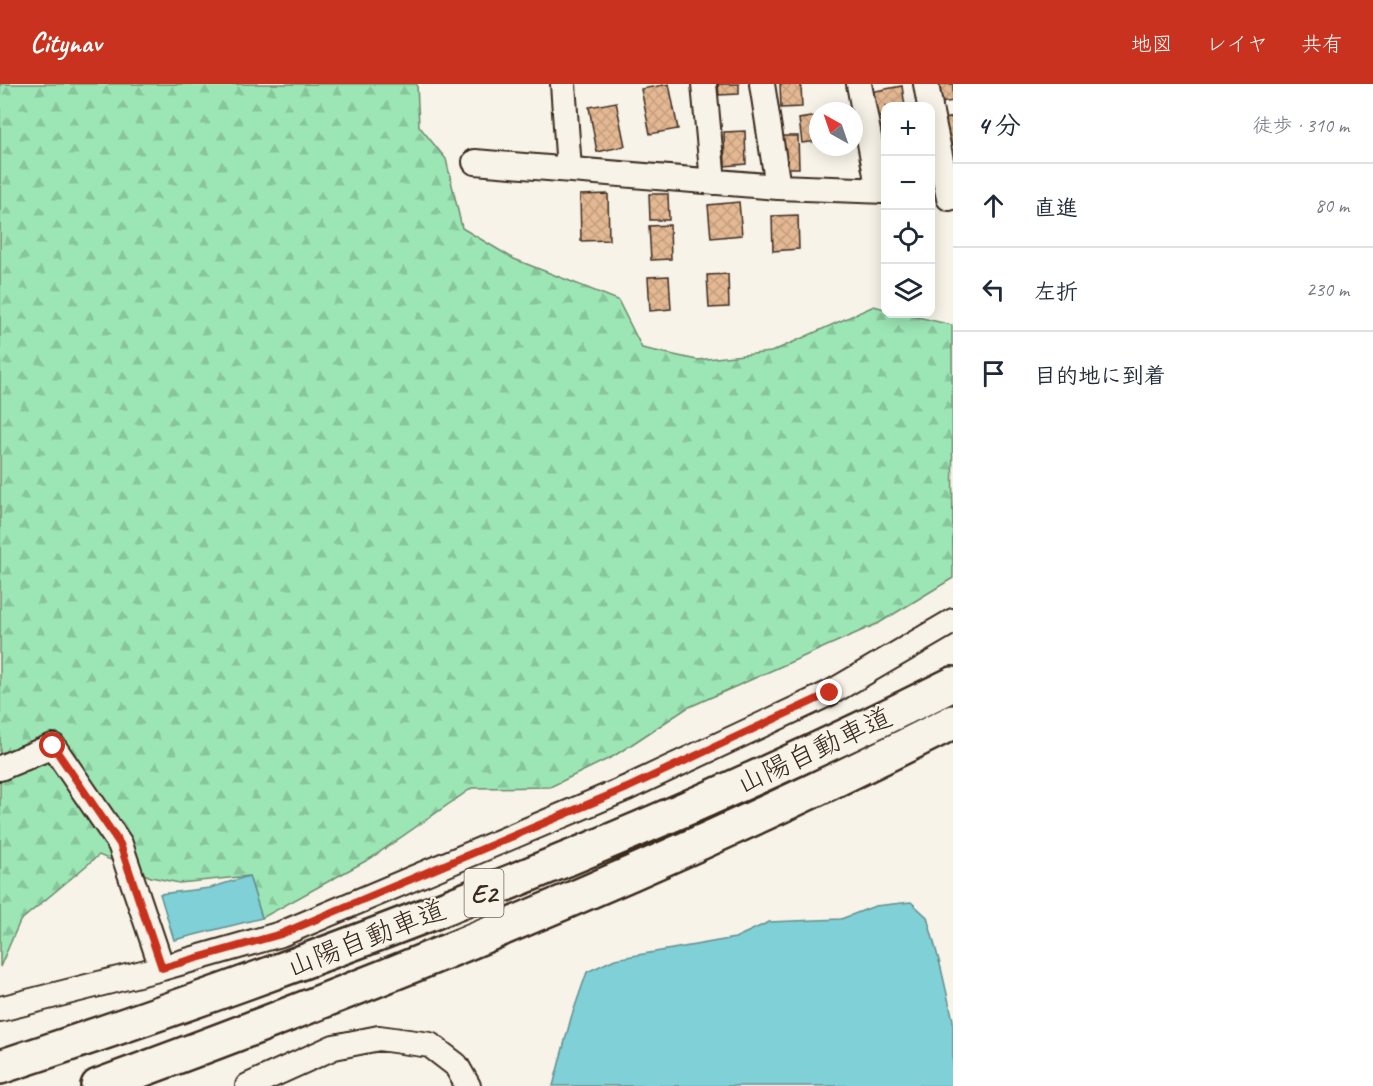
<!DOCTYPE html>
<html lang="ja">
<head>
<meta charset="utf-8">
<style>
  body { margin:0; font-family:Caveat,"Klee One",sans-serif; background:#f2f2f3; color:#1f2937 }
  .controls { position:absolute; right:18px; top:18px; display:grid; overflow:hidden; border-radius:12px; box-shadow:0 3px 15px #0003 }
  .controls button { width:54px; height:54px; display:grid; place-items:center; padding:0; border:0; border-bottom:2px solid #e0e1e3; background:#fff; color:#1f2937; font:30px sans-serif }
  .compass { position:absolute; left:809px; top:18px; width:54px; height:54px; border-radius:50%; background:#fff; box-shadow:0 3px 15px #0003; rotate:320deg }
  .stop { position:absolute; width:18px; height:18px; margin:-14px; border:4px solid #c8321e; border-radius:50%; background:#fff }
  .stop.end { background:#c8321e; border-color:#fff; box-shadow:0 2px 6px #0008 }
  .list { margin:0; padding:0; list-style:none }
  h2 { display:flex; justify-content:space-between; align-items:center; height:78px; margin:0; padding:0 24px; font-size:26px }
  h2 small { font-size:20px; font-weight:400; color:#747a83 }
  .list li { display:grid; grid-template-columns:39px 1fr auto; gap:18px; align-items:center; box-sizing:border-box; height:84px; padding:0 24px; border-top:2px solid #e0e1e3 }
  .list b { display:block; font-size:22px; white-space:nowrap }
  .list em { font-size:20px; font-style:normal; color:#747a83 }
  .icon { flex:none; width:33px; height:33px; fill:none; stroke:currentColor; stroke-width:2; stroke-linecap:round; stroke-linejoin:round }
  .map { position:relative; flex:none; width:953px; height:1002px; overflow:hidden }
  header { display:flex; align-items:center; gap:36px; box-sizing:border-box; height:84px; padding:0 30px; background:#c8321e; color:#fff }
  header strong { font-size:28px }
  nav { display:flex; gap:33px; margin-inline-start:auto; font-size:21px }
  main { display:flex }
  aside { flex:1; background:#fff }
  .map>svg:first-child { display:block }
  .forest { fill:url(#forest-firs); stroke:#6c886a; stroke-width:1.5 }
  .water { fill:#7fd0d7; stroke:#648e8d; stroke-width:1.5 }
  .building { fill:url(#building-cross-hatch); stroke:#3b2a1e; stroke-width:1.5 }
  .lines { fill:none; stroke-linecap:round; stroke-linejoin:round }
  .minor-casing { stroke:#3b2a1e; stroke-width:28 }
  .highway-casing { stroke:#3b2a1e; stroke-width:38 }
  .minor { stroke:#f7f3e8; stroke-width:24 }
  .highway { stroke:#f7f3e8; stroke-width:33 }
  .route { stroke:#c8321e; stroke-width:8 }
  .labels { text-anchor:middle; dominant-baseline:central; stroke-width:4.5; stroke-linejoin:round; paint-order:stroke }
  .shield { fill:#f7f3e8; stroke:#73665b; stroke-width:1.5 }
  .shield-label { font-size:27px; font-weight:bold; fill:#3b2a1e }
  .street-label { font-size:28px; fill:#3b2a1e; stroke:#f7f3e8 }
</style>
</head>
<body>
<header>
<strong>Citynav</strong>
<nav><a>地図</a><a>レイヤ</a><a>共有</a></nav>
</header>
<main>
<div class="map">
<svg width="953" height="1002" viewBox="0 0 953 1002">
  <defs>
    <pattern id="forest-firs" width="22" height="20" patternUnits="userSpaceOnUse" patternTransform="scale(1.5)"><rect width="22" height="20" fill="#9ce6b5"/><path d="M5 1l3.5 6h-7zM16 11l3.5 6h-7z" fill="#87c59b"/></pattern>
    <pattern id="building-cross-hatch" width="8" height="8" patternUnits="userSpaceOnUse" patternTransform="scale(1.5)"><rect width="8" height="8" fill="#e3b893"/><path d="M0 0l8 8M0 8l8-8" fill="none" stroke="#c49e7e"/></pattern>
  </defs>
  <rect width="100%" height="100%" fill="#f7f3e8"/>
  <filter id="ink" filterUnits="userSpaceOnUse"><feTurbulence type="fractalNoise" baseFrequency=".0167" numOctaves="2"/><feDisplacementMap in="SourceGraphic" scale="12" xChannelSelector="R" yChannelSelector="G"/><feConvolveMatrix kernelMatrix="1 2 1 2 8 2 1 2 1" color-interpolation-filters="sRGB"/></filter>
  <g filter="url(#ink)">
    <path class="forest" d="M0 0H417L419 42 446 75 462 144 514 175 618 216 642 264 697 276 771 268 874 222 885 225 886 230H905L952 241 953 494 879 539 687 624 614 672 550 703 472 704 371 774 262 834 249 792 179 799 151 793 99 771 20 837 0 883Z"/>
    <path class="water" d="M249 792 262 834 174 856 160 810 210 804Z
      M911 818 927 833 941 884 953 936V1002H553L571 934 587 888 615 875 735 854 769 838 841 835 875 822Z"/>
    <path class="building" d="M669 0 678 45 650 50 641 5Z
      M718 0H739V10L719 11Z
      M780 0H801L802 23 781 24Z
      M937 0H953V17L940 19Z
      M902 2 905 22H886V32L875 34 870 8Z
      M616 18 625 62 597 68 589 23Z
      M818 32V57L802 59 799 35Z
      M953 33V61L947 63 941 36Z
      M886 42V69H882L878 43Z
      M745 47 746 80 725 82 724 48Z
      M780 52H798L799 84H781Z
      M608 110 609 156 581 157 580 111Z
      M649 110H668L669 136H650Z
      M739 118 742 151 711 154 708 121Z
      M798 131 799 165 773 167 772 132Z
      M670 141 671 175 651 176 649 142Z
      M728 190 729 223 709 224 707 191Z
      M669 192 671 225 650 227 648 193Z"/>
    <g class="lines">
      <g class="minor-casing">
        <path id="minor" d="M563 0 569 85
          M704 0 713 98
          M762 0 778 103
          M859 0 879 107
          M926 0 930 22
          M930 24 949 114
          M475 78 778 103 886 107
          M0 684 53 662 120 760 162 884
          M0 925 162 884 281 850 627 704 830 609 953 537
          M248 1002 334 963 379 954 430 961 456 981 468 1002"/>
      </g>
      <g class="highway-casing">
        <path id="highway" d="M0 983C326 876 646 753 953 600
          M98 1002C388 896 677 778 953 638"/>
      </g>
      <use href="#minor" class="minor"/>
      <use href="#highway" class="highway"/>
    </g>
  </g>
  <g class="lines" filter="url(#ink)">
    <path class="route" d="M53 662 120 760 162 884 281 850 627 704 830 609"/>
  </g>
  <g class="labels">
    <rect class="shield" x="464.5" y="785" width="39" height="48" rx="4.5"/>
    <g class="shield-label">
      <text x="484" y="809">E2</text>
    </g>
    <g class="street-label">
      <text transform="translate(814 666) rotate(-25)">山陽自動車道</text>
      <text transform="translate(366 854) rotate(-21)">山陽自動車道</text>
    </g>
  </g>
</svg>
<div class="controls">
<button>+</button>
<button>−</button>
<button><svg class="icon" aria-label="locate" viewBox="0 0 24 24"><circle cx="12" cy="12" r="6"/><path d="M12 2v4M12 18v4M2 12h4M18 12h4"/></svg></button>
<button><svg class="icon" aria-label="layers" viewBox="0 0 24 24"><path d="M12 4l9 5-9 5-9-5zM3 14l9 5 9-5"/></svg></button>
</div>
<svg class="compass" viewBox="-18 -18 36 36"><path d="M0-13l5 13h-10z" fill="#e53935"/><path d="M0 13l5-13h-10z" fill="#747a83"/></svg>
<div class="stop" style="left:53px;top:662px"></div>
<div class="stop end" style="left:830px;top:609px"></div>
</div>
<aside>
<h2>4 分<small>徒歩 · 310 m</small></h2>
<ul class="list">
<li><svg class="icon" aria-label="ahead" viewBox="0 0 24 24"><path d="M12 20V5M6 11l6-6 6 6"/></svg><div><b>直進</b></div><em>80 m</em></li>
<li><svg class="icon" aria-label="left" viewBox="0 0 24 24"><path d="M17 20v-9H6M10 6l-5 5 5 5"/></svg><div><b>左折</b></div><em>230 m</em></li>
<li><svg class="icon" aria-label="arrive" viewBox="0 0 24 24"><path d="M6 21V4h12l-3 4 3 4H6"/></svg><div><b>目的地に到着</b></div></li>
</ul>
</aside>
</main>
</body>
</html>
